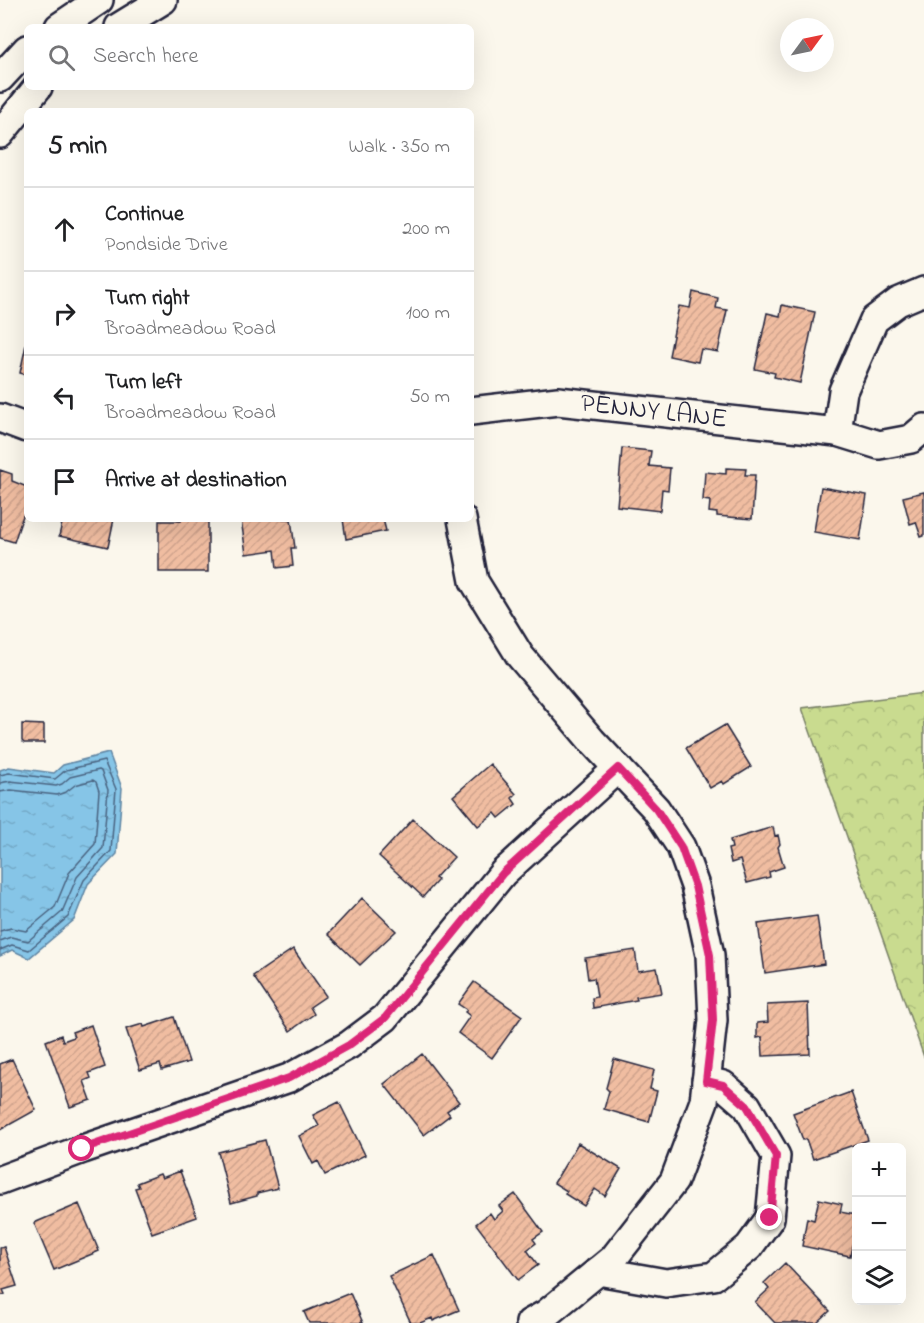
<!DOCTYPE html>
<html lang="en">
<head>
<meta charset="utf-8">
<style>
  body { margin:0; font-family:"Indie Flower",sans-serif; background:#f6f6f6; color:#202124 }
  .controls { position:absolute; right:18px; bottom:18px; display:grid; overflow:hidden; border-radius:9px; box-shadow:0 6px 24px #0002 }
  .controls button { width:54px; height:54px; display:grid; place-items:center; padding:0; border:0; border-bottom:2px solid #e0e0e0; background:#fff; color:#202124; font:30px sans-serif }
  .compass { position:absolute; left:780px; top:18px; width:54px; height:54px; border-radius:50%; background:#fff; box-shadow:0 6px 24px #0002; rotate:57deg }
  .stop { position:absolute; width:18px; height:18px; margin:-14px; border:4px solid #db2777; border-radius:50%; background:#fff }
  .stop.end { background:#db2777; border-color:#fff; box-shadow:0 2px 6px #0008 }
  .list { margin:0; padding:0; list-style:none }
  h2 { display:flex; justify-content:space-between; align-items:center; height:78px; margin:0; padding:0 24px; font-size:26px }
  h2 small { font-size:20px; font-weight:400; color:#757577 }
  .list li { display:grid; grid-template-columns:39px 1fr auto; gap:18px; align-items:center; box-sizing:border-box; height:84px; padding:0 24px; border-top:2px solid #e0e0e0 }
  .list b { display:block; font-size:22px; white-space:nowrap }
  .list p { margin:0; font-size:20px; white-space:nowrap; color:#757577 }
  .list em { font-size:20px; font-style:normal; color:#757577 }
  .icon { flex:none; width:33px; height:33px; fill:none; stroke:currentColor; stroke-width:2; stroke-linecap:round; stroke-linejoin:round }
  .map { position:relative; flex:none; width:924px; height:1323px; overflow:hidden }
  .search { position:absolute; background:#fff; box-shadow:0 6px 24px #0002; left:24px; top:24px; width:450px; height:66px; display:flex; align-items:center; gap:15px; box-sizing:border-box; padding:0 21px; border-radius:9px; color:#757577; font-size:22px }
  .panel { position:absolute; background:#fff; box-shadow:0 6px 24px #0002; left:24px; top:108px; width:450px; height:414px; border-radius:9px }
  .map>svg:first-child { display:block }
  .forest { fill:url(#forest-crowns); stroke:#767e65; stroke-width:1.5 }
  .water { fill:url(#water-ripples); stroke:#5e84a2; stroke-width:1.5 }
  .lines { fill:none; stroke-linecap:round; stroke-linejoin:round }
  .shore { stroke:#4a6380; stroke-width:1.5 }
  .building { fill:url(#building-hatch); stroke:#22223b; stroke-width:1.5 }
  .minor-casing { stroke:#22223b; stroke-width:32 }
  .minor { stroke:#fbf7ec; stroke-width:27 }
  .route { stroke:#db2777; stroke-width:8 }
  .labels { text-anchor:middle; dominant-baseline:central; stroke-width:4.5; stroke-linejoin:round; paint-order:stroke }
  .street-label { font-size:27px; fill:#22223b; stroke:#fbf7ec }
</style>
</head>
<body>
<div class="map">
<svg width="924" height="1323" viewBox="0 0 924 1323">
  <defs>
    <pattern id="forest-crowns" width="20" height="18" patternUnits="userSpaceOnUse" patternTransform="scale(1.5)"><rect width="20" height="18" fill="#c9db8f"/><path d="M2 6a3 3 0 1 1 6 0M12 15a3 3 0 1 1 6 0" fill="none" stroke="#acbc7c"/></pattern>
    <pattern id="water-ripples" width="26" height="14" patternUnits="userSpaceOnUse" patternTransform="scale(1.5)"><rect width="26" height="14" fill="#86c5e7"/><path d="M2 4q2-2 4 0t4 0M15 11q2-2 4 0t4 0" fill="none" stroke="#73a9c7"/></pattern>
    <pattern id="building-hatch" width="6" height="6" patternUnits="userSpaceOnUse" patternTransform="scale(1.5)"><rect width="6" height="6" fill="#f0bda1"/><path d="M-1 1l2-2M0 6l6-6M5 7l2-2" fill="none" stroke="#cea28c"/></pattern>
  </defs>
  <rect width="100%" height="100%" fill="#fbf7ec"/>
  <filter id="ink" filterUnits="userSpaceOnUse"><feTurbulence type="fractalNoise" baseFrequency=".0167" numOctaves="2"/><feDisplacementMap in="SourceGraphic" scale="12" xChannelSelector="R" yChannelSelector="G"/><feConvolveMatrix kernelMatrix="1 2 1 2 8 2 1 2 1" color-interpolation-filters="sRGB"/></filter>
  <g filter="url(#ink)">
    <path class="forest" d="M924 693V1057L802 708Z"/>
    <path class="water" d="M109 753 122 788 117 854 88 884 74 920 29 958 12 950 0 956V770L9 767 54 773 63 765Z"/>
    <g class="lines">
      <path class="shore" d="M0 775 9 773 55 779 66 770 104 761 116 789 111 851 84 880 68 917 29 950 12 945 0 950
        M0 783 10 781 56 786 62 784 70 777 99 770 101 771 108 790 103 848 77 877 62 912 28 941 11 937 0 941
        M0 792 11 790 57 795 66 792 75 785 93 780 96 782 99 791 95 844 69 873 55 907 26 931 11 928 0 931"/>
    </g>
    <path class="building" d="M693 292 718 298 716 308 727 310 718 352 701 349 698 362 669 356 679 306 690 308Z
      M782 305 815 312 800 383 774 377 775 373 755 369 767 313 780 316Z
      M27 340V375L20 373Z
      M622 448 651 451 649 466 670 468 668 490 662 489 660 511 617 506Z
      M726 468 746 469 745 475H755L752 519 717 516V513L709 512 710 501 703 500 705 472 726 474Z
      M0 470 12 474V481L27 487V504L14 542 0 538Z
      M821 487 867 495 860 540 814 532Z
      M924 492V536L921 537 916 522 910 524 903 497Z
      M63 519H114L108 547 59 536Z
      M181 519H208V572H159V521H181Z
      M241 519H291L295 548H291L293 566 277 568 275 550 246 554Z
      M343 519H383L386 531 346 539Z
      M22 724 44 725V743H24L22 741Z
      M725 725 751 767 724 784 722 781 710 788 686 748Z
      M490 764 516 794 512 798 516 804 499 818 495 813 478 826 453 796Z
      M413 819 454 857 435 878 438 880 423 897 379 856Z
      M773 827 775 836 778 835 780 844 778 847 784 867 769 872 770 877 747 883 740 860 731 863 728 849 732 848 730 840Z
      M362 898 396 931 360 965 328 934Z
      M817 916 824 964 765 973 758 924Z
      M293 949 326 996 310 1007 314 1014 290 1031 253 976Z
      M635 950 638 971 657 968 662 993 636 997 637 1000 593 1008 592 998 597 997 594 978 588 979 585 958Z
      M474 982 522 1016 492 1058 458 1033 470 1016 465 1012 467 1010 458 1004Z
      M808 1003 810 1054 763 1056 762 1037 757 1038V1023L768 1022 767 1005Z
      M174 1017 189 1062 162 1070 160 1064 140 1070 126 1029 143 1024 144 1027Z
      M91 1025 105 1067 89 1073 91 1078 84 1081 91 1100 70 1107 46 1041 61 1035 63 1041 74 1037 72 1032Z
      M422 1054 459 1102 447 1111 450 1115 424 1135 384 1084Z
      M12 1059 36 1110 0 1130V1064Z
      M614 1059 654 1070 650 1089 657 1091 649 1122 604 1109 609 1091 606 1088Z
      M851 1092 868 1140 813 1159 806 1139 803 1140 793 1113Z
      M339 1102 365 1155 325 1175 318 1161 313 1164 299 1136 319 1126 313 1115Z
      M265 1140 278 1188 257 1193V1196L231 1203 218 1152Z
      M578 1143 621 1169 605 1196 595 1189 584 1206 565 1194 567 1191 554 1183Z
      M180 1171 197 1217 152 1233 135 1188 139 1187 137 1183 160 1174 162 1178Z
      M515 1194 543 1232 533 1239 536 1243 527 1250 538 1265 518 1280 476 1224 490 1213 494 1219 503 1211 499 1206Z
      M819 1199 842 1204 840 1212 856 1215V1227L850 1256 802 1246 807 1218 814 1220Z
      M79 1204 99 1251 54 1270 34 1223Z
      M4 1247 17 1286 3 1290 5 1294 0 1296V1248Z
      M434 1255 459 1310 433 1321 432 1318 420 1323H411L389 1276Z
      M785 1263 830 1311 817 1323H775L755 1302 769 1289 764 1283Z
      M350 1293 363 1323H309L304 1312Z"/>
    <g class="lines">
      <g class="minor-casing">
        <g id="minor">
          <path d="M59 27 99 0"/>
          <path d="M119 27 163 0"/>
          <path d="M0 78 27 49"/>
          <path d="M0 134 38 87"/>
          <path id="s1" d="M471 411 558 401 837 432 843 391 874 320 898 302 924 291"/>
          <path d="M0 418 27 428"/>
          <path d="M837 432 879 445 911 439 924 428"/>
          <path d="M462 519 474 581 520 656 592 741 656 809 681 847 695 886 710 955 713 1020 704 1101 674 1181 613 1259 546 1314 530 1323"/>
          <path d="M0 1180 83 1149 289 1078 349 1045 385 1018 503 873 618 768"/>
          <path d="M598 1271 666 1283 714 1276 749 1247 770 1218 776 1156 747 1106 723 1085 706 1081"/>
        </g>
      </g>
      <use href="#minor" class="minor"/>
    </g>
  </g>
  <g class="lines" filter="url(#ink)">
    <path class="route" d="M82 1149 289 1078 349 1045 385 1018 503 873 618 768 656 809 681 847 695 886 710 955 713 1020 706 1081 723 1085 747 1106 776 1156 770 1218"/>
  </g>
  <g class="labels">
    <g class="street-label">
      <text stroke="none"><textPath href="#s1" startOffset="184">PENNY LANE</textPath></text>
    </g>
  </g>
</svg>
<div class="controls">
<button>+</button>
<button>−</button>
<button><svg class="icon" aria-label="layers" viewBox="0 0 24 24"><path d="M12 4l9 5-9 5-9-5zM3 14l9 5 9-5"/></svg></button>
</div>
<svg class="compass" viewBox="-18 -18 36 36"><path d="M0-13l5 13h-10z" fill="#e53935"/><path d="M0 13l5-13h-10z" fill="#757577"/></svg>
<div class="stop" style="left:82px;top:1149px"></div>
<div class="stop end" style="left:770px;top:1218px"></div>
<div class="search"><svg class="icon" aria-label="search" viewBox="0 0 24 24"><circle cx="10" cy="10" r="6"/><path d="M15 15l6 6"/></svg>Search here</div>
<section class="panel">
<h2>5 min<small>Walk · 350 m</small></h2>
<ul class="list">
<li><svg class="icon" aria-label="ahead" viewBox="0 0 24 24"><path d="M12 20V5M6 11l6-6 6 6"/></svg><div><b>Continue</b><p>Pondside Drive</p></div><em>200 m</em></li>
<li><svg class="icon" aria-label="right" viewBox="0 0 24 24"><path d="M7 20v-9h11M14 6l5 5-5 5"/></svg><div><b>Turn right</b><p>Broadmeadow Road</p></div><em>100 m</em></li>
<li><svg class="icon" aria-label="left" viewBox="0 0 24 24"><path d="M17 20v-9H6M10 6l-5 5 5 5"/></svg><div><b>Turn left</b><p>Broadmeadow Road</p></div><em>50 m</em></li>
<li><svg class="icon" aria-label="arrive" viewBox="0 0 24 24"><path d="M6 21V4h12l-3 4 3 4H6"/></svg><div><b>Arrive at destination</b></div></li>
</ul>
</section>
</div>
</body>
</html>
